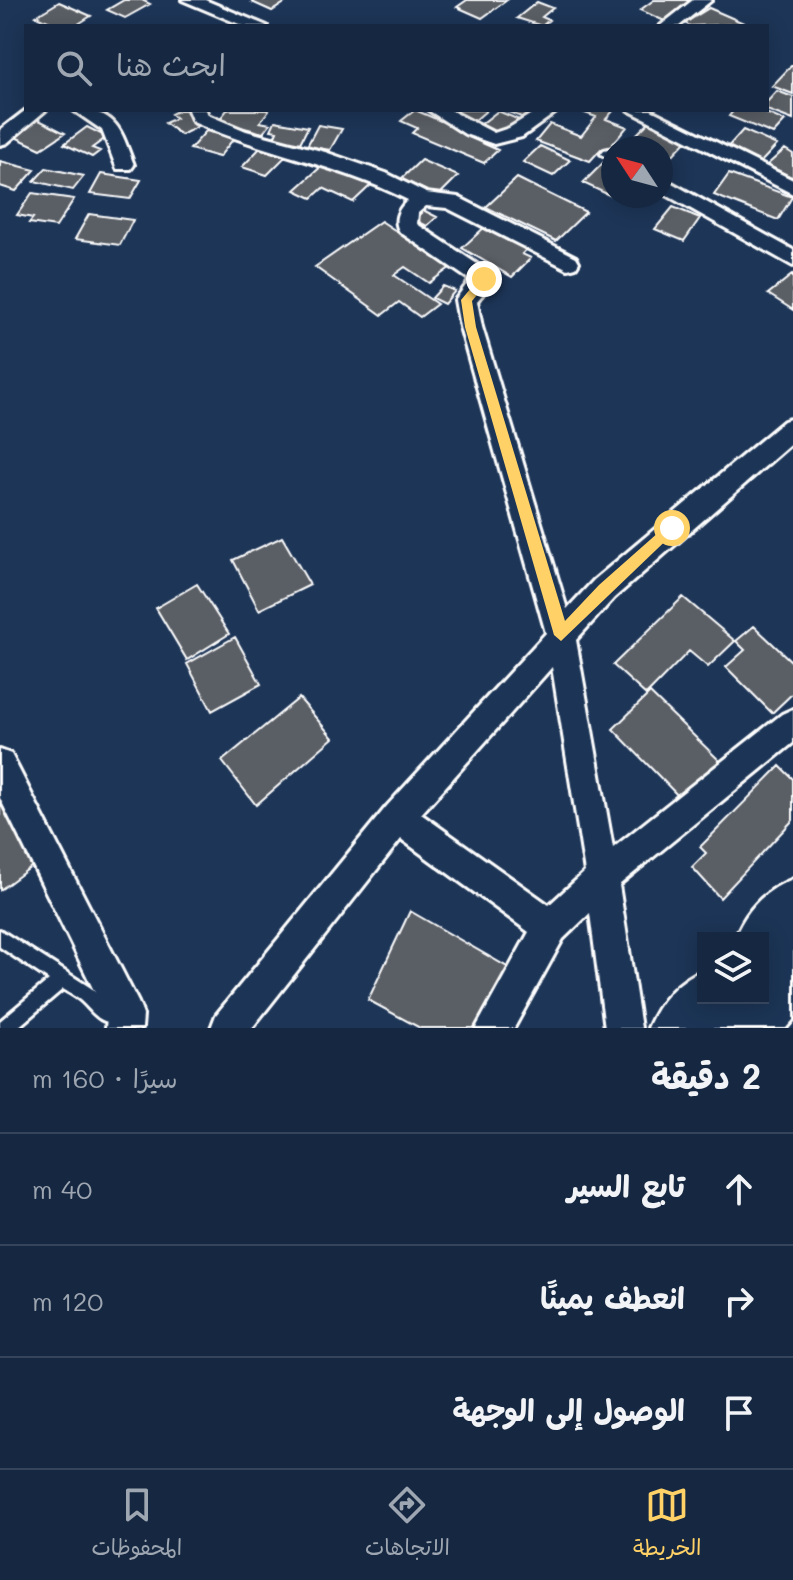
<!DOCTYPE html>
<html lang="ar">
<head>
<meta charset="utf-8">
<style>
  body { margin:0; font-family:Mali,"Playpen Sans Arabic",sans-serif; background:#23344c; color:#f1f3f6; direction:rtl }
  .controls { position:absolute; right:24px; bottom:24px; display:grid; overflow:hidden; border-radius:0px; box-shadow:0 4px 20px #0003 }
  .controls button { width:72px; height:72px; display:grid; place-items:center; padding:0; border:0; border-bottom:2px solid #35445a; background:#162841; color:#f1f3f6; font:40px sans-serif }
  .compass { position:absolute; left:601px; top:136px; width:72px; height:72px; border-radius:50%; background:#162841; box-shadow:0 4px 20px #0003; rotate:306deg }
  .stop { position:absolute; width:24px; height:24px; margin:-18px; border:6px solid #ffd166; border-radius:50%; background:#fff }
  .stop.end { background:#ffd166; border-color:#fff; box-shadow:0 2px 8px #0008 }
  .list { margin:0; padding:0; list-style:none }
  h2 { display:flex; justify-content:space-between; align-items:center; height:104px; margin:0; padding:0 32px; font-size:34px }
  h2 small { font-size:26px; font-weight:400; color:#9ea6b1 }
  .list li { display:grid; grid-template-columns:52px 1fr auto; gap:24px; align-items:center; box-sizing:border-box; height:112px; padding:0 32px; border-top:2px solid #35445a }
  .list b { display:block; font-size:30px; white-space:nowrap }
  .list em { font-size:26px; font-style:normal; color:#9ea6b1 }
  .icon { flex:none; width:44px; height:44px; fill:none; stroke:currentColor; stroke-width:2; stroke-linecap:round; stroke-linejoin:round }
  .map { position:relative; flex:none; width:793px; height:1028px; overflow:hidden; direction:ltr }
  .search { position:absolute; background:#162841; box-shadow:0 4px 20px #0003; left:24px; right:24px; top:24px; height:88px; display:flex; align-items:center; gap:20px; box-sizing:border-box; padding:0 28px; border-radius:0px; color:#9ea6b1; font-size:30px }
  .sheet { height:440px; background:#162841 }
  nav { display:flex; justify-content:space-around; align-items:center; box-sizing:border-box; height:112px; border-top:2px solid #35445a; background:#162841; font-size:22px; color:#9ea6b1 }
  nav a { display:grid; justify-items:center; gap:4px }
  nav .on { color:#ffd166 }
  .map>svg:first-child { display:block }
  .building { fill:#5a5e65; stroke:#fff; stroke-width:2 }
  .lines { fill:none; stroke-linecap:round; stroke-linejoin:round }
  .lane-casing { stroke:#fff; stroke-width:6 }
  .street-casing { stroke:#fff; stroke-width:6 }
  .highway-casing { stroke:#fff; stroke-width:6 }
  .lane { fill:#1d3557; fill-rule:evenodd }
  .street { fill:#1d3557; fill-rule:evenodd }
  .highway { fill:#1d3557; fill-rule:evenodd }
  .route { fill:#ffd166 }
</style>
</head>
<body>
<div class="map">
<svg width="793" height="1028" viewBox="0 0 793 1028">
  <rect width="100%" height="100%" fill="#1d3557"/>
  <filter id="ink" filterUnits="userSpaceOnUse"><feTurbulence type="fractalNoise" baseFrequency=".0125" numOctaves="2"/><feDisplacementMap in="SourceGraphic" scale="16" xChannelSelector="R" yChannelSelector="G"/><feConvolveMatrix kernelMatrix="1 2 1 2 8 2 1 2 1" color-interpolation-filters="sRGB"/></filter>
  <g filter="url(#ink)">
    <path class="building" d="M124 0H142L150 4 125 18 107 10Z
      M255 0H289L272 11 252 2Z
      M467 0H507L482 18 457 7Z
      M654 0H690L696 2 669 23 640 10Z
      M59 2 91 16 75 26H60L36 16Z
      M537 2 553 8 542 17 549 20 542 26 517 18Z
      M709 8 732 18 746 24 690 26 685 23Z
      M792 65H793V94L772 86Z
      M777 91 793 97V120L767 110V102Z
      M179 110H188L205 123 181 135 165 123 176 118 171 114Z
      M227 110H269L260 122 270 124 263 133 218 121Z
      M415 110 476 136 473 139 498 150 484 163 412 133 417 128 401 121Z
      M452 110H487L473 122Z
      M504 110H543L531 121Z
      M577 110H614L606 119 627 127 607 151 601 149 590 161 536 141 550 124 581 136 596 117Z
      M734 110H759L785 121 773 134 729 116Z
      M498 111 524 122 507 137 480 125Z
      M37 119 65 133 41 149 13 136Z
      M275 121 308 127 300 143 274 138 277 131 271 130Z
      M649 122 689 138 668 160 661 157V148H640L628 143Z
      M318 125 342 129 330 150 307 146Z
      M87 127 107 137 92 148 100 151 92 157 64 144Z
      M743 130 777 145 759 164 726 149Z
      M206 131 234 138 219 157 190 149Z
      M540 146 570 160 553 176 523 162Z
      M261 147 286 156 267 175 242 167Z
      M785 149 793 154V178L767 165Z
      M421 160 458 176 438 196 401 179Z
      M606 160 613 163V191L609 195 583 183Z
      M0 161 35 170 16 191 0 186Z
      M324 164 371 185 353 202 323 188 312 198 295 190Z
      M46 168 84 176 73 190 34 181Z
      M101 174 141 180 130 199 90 194Z
      M729 174 792 197 778 220 714 195Z
      M517 178 541 190 586 212 556 241 486 207Z
      M32 193 74 199 56 227 29 223 33 218 17 215Z
      M673 207 700 218 684 241 655 229Z
      M423 210 437 217 427 226 413 219Z
      M89 214 133 220 120 245 75 239Z
      M381 221 451 267 429 283 405 267 394 275 437 304 420 317 399 302 382 315 315 267Z
      M488 224 531 245 522 254 531 258 512 277 462 248Z
      M793 274V310L768 294Z
      M443 286 455 291 444 304 432 298Z
      M282 537 310 585 259 610 233 560Z
      M197 584 229 634 187 660 156 608Z
      M683 597 735 641 708 667 689 651 646 695 613 665Z
      M754 626 793 663V693L772 713 726 667 745 650 736 641Z
      M235 637 261 684 212 711 187 664Z
      M650 693 723 764 685 803 613 729Z
      M299 698 333 738 256 805 222 761Z
      M780 766 793 779V820L720 898 692 867 706 853 700 847Z
      M0 803 35 864 0 890Z
      M410 911 509 968 484 1028H420L368 1000Z"/>
    <g class="lines">
      <g class="lane-casing">
        <path id="lane" d="M0 930 91 988 107 1005 124 1008 126 1014 124 1020C100 1028 95 1013 80 1000 75 996 69 993 63 989L17 1028H0V1021L49 980 0 947Z"/>
      </g>
      <g class="street-casing">
        <path id="street" d="M182 0H205L267 26H244Z
          M693 0H712L679 26H660Z
          M26 110H46L7 143 0 145V130Z
          M73 110C117 110 120 128 134 165L131 169H117L102 130Z
          M188 110H206L208 115 246 131 325 152 386 173 426 193 458 197 576 257 579 262 576 267 568 269 447 208 426 206 418 213 417 224 492 274 495 279 477 301 482 327 567 609 594 580 784 421 793 418V442L614 598 576 640 613 848 782 714 793 709V743L619 885 641 1028H605L590 913 563 939 514 1028H476L529 932 401 839 252 1028H211L216 1015 387 806 546 633 460 327 455 300 470 280 400 232C392 220 399 208 408 200 339 165 264 153 193 122ZM552 667 585 872 549 905 421 814Z
          M428 110H450L494 133 509 128 538 110H559L522 137 494 144 465 134Z
          M628 110H651L793 180V194Z
          M613 148V161L601 154 604 150Z
          M661 177 793 250V266L661 192Z
          M0 750 11 754 138 1002 143 1015 142 1028H106L107 1017 0 798Z"/>
      </g>
      <g class="highway-casing">
        <path id="highway" d="M793 879V1020L786 1028H648C659 1002 676 981 703 970V998H763V938H735C746 910 765 890 793 879Z"/>
      </g>
      <use href="#lane" class="lane"/>
      <use href="#street" class="street"/>
      <use href="#highway" class="highway"/>
    </g>
  </g>
  <path class="route" d="M481 276 490 279 472 301 476 327 565 621 599 585 668 524 672 522 679 528 561 641 554 635 465 327 461 300Z"/>
</svg>
<div class="controls">
<button><svg class="icon" aria-label="layers" viewBox="0 0 24 24"><path d="M12 4l9 5-9 5-9-5zM3 14l9 5 9-5"/></svg></button>
</div>
<svg class="compass" viewBox="-18 -18 36 36"><path d="M0-13l5 13h-10z" fill="#e53935"/><path d="M0 13l5-13h-10z" fill="#9ea6b1"/></svg>
<div class="stop" style="left:672px;top:528px"></div>
<div class="stop end" style="left:484px;top:279px"></div>
<div class="search"><svg class="icon" aria-label="search" viewBox="0 0 24 24"><circle cx="10" cy="10" r="6"/><path d="M15 15l6 6"/></svg>ابحث هنا</div>
</div>
<section class="sheet">
<h2>2 دقيقة<small>سيرًا · 160 m</small></h2>
<ul class="list">
<li><svg class="icon" aria-label="ahead" viewBox="0 0 24 24"><path d="M12 20V5M6 11l6-6 6 6"/></svg><div><b>تابع السير</b></div><em>40 m</em></li>
<li><svg class="icon" aria-label="right" viewBox="0 0 24 24"><path d="M7 20v-9h11M14 6l5 5-5 5"/></svg><div><b>انعطف يمينًا</b></div><em>120 m</em></li>
<li><svg class="icon" aria-label="arrive" viewBox="0 0 24 24"><path d="M6 21V4h12l-3 4 3 4H6"/></svg><div><b>الوصول إلى الوجهة</b></div></li>
</ul>
</section>
<nav>
<a class="on"><svg class="icon" aria-label="map" viewBox="0 0 24 24"><path d="M3 6l6-2 6 2 6-2v14l-6 2-6-2-6 2zM9 4v14M15 6v14"/></svg>الخريطة</a>
<a><svg class="icon" aria-label="directions" viewBox="0 0 24 24"><path d="M12 3l9 9-9 9-9-9zM9 14v-3h6M13 9l2 2-2 2"/></svg>الاتجاهات</a>
<a><svg class="icon" aria-label="saved" viewBox="0 0 24 24"><path d="M7 4h10v16l-5-4-5 4z"/></svg>المحفوظات</a>
</nav>
</body>
</html>
